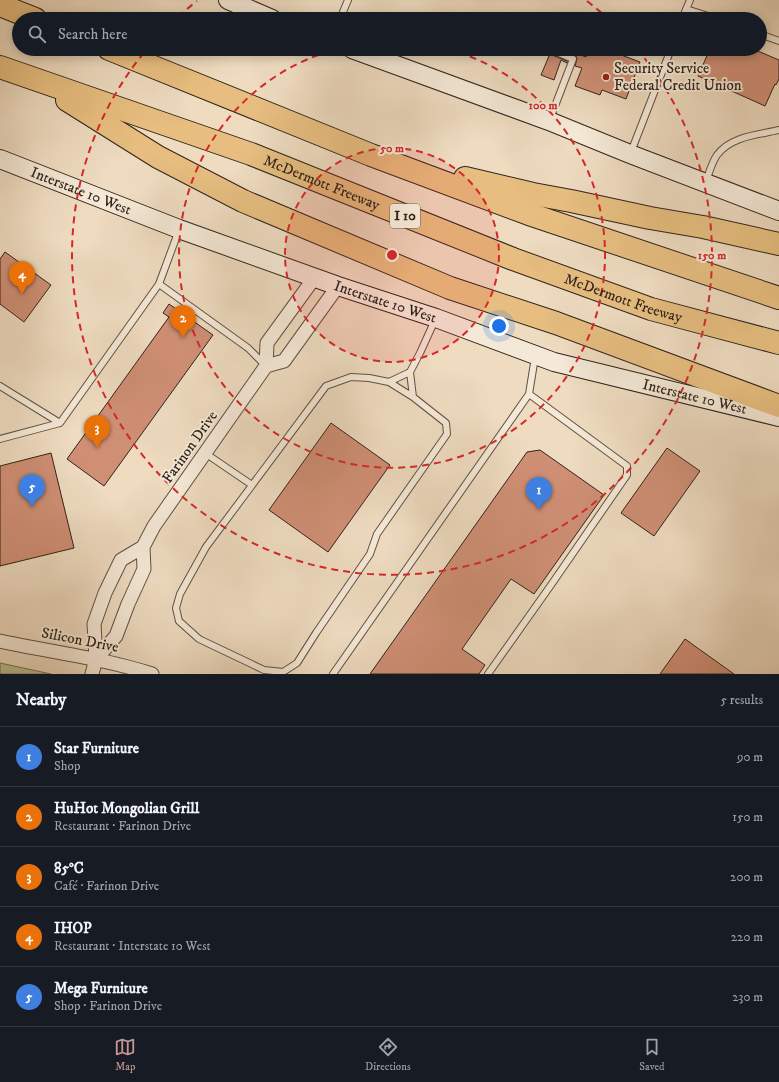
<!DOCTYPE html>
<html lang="en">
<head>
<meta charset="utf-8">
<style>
  body { margin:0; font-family:"IM FELL DW Pica",serif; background:#242831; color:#f1f3f6 }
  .you { position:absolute; left:499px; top:326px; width:14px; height:14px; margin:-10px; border:3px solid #fff; border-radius:50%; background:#1a73e8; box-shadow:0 0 0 6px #1a73e833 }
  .badge { display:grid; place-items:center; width:26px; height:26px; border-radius:50%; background:#c59692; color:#fff; font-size:13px; font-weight:700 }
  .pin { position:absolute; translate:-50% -33px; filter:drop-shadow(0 1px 2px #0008) }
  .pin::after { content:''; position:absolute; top:21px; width:14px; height:12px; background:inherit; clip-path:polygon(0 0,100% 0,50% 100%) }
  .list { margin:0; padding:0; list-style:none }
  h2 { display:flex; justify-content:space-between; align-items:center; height:52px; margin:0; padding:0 16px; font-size:17px }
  h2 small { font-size:13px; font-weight:400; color:#9ea1a6 }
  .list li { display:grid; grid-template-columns:26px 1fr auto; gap:12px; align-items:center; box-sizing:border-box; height:60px; padding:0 16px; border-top:1px solid #363941 }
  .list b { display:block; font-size:15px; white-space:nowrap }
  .list p { margin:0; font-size:13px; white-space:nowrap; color:#9ea1a6 }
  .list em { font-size:13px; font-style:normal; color:#9ea1a6 }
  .icon { flex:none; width:22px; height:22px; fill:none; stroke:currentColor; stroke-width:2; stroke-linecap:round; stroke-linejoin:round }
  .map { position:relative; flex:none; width:779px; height:674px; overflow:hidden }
  .search { position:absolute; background:#171b24; box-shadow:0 2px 10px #0003; left:12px; right:12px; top:12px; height:44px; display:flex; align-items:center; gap:10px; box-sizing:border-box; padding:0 14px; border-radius:22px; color:#9ea1a6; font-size:15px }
  .sheet { height:352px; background:#171b24 }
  nav { display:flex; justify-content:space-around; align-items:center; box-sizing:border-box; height:56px; border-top:1px solid #363941; background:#171b24; font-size:11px; color:#9ea1a6 }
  nav a { display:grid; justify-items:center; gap:2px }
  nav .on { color:#c59692 }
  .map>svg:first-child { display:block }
  .green { fill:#bcbf90; stroke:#767156 }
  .building { fill:#cf8f75; stroke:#30231b }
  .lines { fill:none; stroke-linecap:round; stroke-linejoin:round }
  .service-casing { stroke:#605144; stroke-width:8 }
  .minor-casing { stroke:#605144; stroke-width:15 }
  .secondary-casing { stroke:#30231b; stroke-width:20 }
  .motorway-casing { stroke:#30231b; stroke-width:24 }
  .service { stroke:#f4e8d6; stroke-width:6 }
  .minor { stroke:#f4e8d6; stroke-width:13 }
  .secondary { stroke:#f4e8d6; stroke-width:18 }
  .motorway { stroke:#e7be80; stroke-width:22 }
  .ring { fill:none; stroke:#d62828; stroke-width:2; stroke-dasharray:7 5 }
  .poi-dot { fill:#8f2418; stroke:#f4e8d6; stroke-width:1.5 }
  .labels { text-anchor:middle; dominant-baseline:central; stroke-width:4; stroke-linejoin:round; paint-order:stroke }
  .shield { fill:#f4e8d6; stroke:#6b5e53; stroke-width:1 }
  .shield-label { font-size:14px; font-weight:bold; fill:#30231b }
  .poi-label { font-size:15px; fill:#30231b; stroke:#f4e8d6; text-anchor:start }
  .street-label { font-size:15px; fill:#30231b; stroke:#f4e8d6 }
  .centre { fill:#d62828; stroke:#f4e8d6; stroke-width:2 }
  .ring-label { font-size:12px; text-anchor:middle; font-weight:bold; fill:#d62828; stroke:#f4e8d6; stroke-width:4; stroke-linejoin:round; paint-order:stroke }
</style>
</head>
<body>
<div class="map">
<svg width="779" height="674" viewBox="0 0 779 674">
  <rect width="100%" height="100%" fill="#eedbc0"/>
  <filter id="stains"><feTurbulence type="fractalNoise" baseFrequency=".005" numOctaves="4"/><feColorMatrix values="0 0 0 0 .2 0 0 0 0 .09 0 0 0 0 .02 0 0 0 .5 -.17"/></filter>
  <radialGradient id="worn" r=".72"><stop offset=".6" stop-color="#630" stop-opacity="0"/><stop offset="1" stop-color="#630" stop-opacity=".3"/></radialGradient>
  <path class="green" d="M0 663 51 674H0Z"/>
  <path class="building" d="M534 49H545L547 53 567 61V63L561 60 554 80 541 75 549 56 534 50Z
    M561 49H565L586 57 589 49H618L616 53 640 62 626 99 602 90 600 95 575 86 582 68 575 66 577 59 576 56Z
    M710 49H753L779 60V79L776 85 775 84 765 106 698 76Z
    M5 252 51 285 24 322 0 304V259Z
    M169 304 213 335 104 486 67 459 169 317 163 313Z
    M331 423 390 465 328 552 269 510Z
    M667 448 700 471 654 536 621 513Z
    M540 450 604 495 534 594 511 579 462 649 485 665 479 674H370L527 452Z
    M51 453 74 548 0 566V466Z
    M685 639 734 674H660Z"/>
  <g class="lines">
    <g class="service-casing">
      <path id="service" d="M686 9 718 19
        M340 19 348 0
        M682 19 690 0
        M760 34 779 41
        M549 49 573 59 550 119
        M631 152 671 49
        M706 181C709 173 712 162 717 155 731 136 758 135 779 130
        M159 284 248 348 264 364
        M410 372 413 397 446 423 447 434 377 534 370 554 316 633 297 663 283 672 264 670 199 639 179 621 176 608 180 594 206 547 326 386 351 377 369 378 389 382 410 372 420 353 435 320
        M389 382 413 397
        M0 386 60 423
        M0 439 60 423 159 284 179 230
        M205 453 252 485
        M333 674 529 394 535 357
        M488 674 551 585 627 475V466L529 394"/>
    </g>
    <g class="minor-casing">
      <path id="minor" d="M266 366 284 361 338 286
        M0 641C51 652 102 658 152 674
        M96 659 116 636 128 604 144 569 143 547 154 526 266 366 267 343 315 277
        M92 674 96 659 94 624 105 593 121 560 143 547"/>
    </g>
    <g class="secondary-casing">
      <g id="secondary">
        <path d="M228 0 272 19"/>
        <path d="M352 49 549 121 630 154 779 211"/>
        <path id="s1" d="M0 159 179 229 338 286 436 318 554 362 779 417"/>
      </g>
    </g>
    <g class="motorway-casing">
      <g id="motorway">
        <path d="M0 5 35 19"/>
        <path d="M109 49 371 155 529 214 779 298"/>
        <path id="s2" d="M0 67 251 154 513 259 651 309 779 343"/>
        <path d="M67 100 158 157 243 201 450 288 556 323 779 406"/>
        <path d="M465 178 533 194 571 201 650 218 703 227 779 244"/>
      </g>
    </g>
    <use href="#service" class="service"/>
    <use href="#minor" class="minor"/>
    <use href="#secondary" class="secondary"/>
    <use href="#motorway" class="motorway"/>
  </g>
  <circle cx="392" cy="255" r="107" fill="#d62828" fill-opacity=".12"/>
  <g class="ring">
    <circle cx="392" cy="255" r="107"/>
    <path d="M447 49A213 213 0 1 1 337 49"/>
    <path d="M178 17A320 320 0 0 1 197 1M587 1A320 320 0 0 1 606 17M637 49A320 320 0 1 1 147 49"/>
  </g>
  <circle class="poi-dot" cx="606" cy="77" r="4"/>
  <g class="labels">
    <rect class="shield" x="390" y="204" width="30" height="24" rx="3"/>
    <g class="shield-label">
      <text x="405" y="216">I 10</text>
    </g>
    <g class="poi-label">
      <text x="614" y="68">Security Service<tspan x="614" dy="17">Federal Credit Union</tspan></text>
    </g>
    <g class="street-label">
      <text stroke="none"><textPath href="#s2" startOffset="342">McDermott Freeway</textPath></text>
      <text stroke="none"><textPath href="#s1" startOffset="87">Interstate 10 West</textPath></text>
      <text stroke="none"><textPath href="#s2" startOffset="665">McDermott Freeway</textPath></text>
      <text stroke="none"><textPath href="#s1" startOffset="411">Interstate 10 West</textPath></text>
      <text stroke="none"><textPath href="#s1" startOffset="735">Interstate 10 West</textPath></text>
      <text transform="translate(190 447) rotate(-55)">Farinon Drive</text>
      <text transform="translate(80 640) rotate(11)">Silicon Drive</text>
    </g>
  </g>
  <circle cx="392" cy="255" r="6" class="centre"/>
  <g class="ring-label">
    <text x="543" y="109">100 m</text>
    <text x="392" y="152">50 m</text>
    <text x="712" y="259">150 m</text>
  </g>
  <rect width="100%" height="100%" filter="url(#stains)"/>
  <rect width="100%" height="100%" fill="url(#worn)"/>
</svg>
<div class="you"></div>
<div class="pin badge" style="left:539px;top:510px;background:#3f7fe0">1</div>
<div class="pin badge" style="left:183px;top:338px;background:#e8710a">2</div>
<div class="pin badge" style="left:97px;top:448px;background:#e8710a">3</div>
<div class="pin badge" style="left:22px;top:294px;background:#e8710a">4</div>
<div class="pin badge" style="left:32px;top:507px;background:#3f7fe0">5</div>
<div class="search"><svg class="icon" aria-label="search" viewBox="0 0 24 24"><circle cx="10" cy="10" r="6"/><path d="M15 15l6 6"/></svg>Search here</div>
</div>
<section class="sheet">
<h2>Nearby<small>5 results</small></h2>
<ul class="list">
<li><span class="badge" style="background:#3f7fe0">1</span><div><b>Star Furniture</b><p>Shop</p></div><em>90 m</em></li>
<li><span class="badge" style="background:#e8710a">2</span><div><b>HuHot Mongolian Grill</b><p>Restaurant · Farinon Drive</p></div><em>150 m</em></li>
<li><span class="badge" style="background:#e8710a">3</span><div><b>85°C</b><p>Café · Farinon Drive</p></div><em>200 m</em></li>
<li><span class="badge" style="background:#e8710a">4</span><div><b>IHOP</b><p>Restaurant · Interstate 10 West</p></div><em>220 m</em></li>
<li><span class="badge" style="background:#3f7fe0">5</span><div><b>Mega Furniture</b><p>Shop · Farinon Drive</p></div><em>230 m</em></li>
</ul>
</section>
<nav>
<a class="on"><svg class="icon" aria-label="map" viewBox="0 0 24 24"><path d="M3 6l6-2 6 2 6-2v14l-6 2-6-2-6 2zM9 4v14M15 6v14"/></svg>Map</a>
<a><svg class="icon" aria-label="directions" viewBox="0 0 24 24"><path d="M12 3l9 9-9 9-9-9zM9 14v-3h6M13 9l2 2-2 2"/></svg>Directions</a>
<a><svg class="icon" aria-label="saved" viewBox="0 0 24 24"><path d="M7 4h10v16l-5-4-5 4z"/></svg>Saved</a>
</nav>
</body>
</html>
